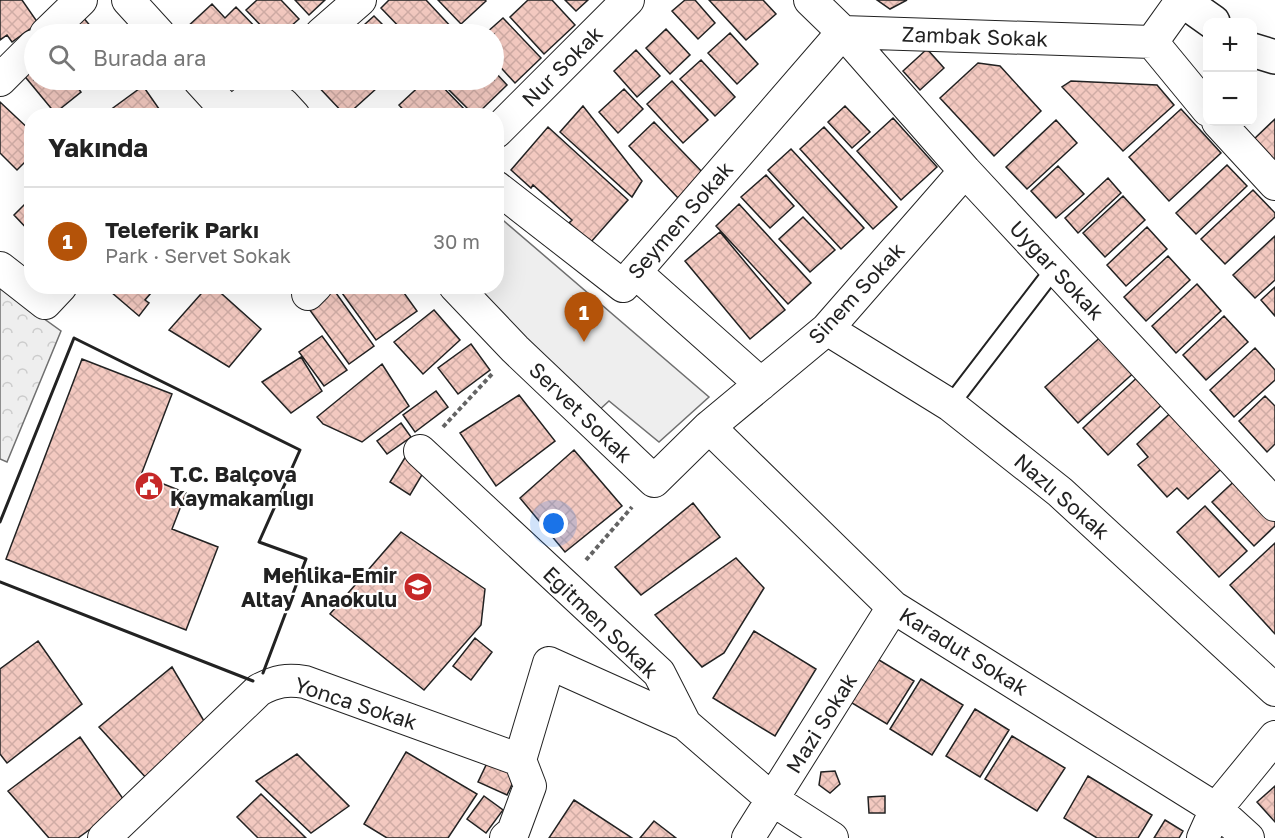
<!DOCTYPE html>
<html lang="tr">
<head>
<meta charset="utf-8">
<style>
  body { margin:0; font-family:"Golos Text",sans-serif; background:#f6f6f6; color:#222 }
  .controls { position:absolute; right:18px; top:18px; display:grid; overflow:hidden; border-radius:12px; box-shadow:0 6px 24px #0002 }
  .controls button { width:54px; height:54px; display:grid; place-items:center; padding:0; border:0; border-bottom:2px solid #e0e0e0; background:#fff; color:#222; font:30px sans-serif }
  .you { position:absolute; left:554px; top:524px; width:21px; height:21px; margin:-15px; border:4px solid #fff; border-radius:50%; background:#1a73e8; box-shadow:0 0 0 9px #1a73e833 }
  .badge { display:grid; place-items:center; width:39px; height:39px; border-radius:50%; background:#b45309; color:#fff; font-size:20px; font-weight:700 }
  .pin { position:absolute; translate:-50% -50px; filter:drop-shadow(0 2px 3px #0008) }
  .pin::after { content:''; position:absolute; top:32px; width:21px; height:18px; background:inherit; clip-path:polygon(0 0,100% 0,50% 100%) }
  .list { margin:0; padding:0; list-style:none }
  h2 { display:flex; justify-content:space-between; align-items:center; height:78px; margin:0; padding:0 24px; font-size:26px }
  h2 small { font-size:20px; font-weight:400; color:#767676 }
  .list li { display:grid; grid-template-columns:39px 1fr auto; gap:18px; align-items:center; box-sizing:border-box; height:108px; padding:0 24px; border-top:2px solid #e0e0e0 }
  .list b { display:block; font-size:22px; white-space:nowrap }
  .list p { margin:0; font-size:20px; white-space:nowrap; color:#767676 }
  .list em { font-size:20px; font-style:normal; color:#767676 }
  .icon { flex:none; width:33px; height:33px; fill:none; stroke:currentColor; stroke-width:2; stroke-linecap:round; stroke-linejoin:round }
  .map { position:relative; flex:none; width:1275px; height:838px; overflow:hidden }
  .search { position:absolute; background:#fff; box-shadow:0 6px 24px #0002; left:24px; top:24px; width:480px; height:66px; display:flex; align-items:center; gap:15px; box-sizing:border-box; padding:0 21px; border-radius:33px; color:#767676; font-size:22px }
  .panel { position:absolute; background:#fff; box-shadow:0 6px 24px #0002; left:24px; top:108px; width:480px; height:186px; border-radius:24px }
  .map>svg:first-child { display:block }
  .green { fill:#eee; stroke:#6f6f6f; stroke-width:1.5 }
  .forest { fill:url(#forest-crowns); stroke:#6f6f6f; stroke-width:1.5 }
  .building { fill:url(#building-cross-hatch); stroke:#222; stroke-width:1.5 }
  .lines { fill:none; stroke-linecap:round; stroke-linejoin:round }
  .service-casing { stroke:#222; stroke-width:20 }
  .minor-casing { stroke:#222; stroke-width:34 }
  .secondary-casing { stroke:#222; stroke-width:36 }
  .path { stroke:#646464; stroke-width:4; stroke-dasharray:4.5 3; stroke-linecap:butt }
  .service { stroke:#fff; stroke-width:16 }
  .minor { stroke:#fff; stroke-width:32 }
  .secondary { stroke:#fff; stroke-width:33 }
  .wall { stroke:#222; stroke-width:3 }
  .labels { text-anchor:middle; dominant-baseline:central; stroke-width:4.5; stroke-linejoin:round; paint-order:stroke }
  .street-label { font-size:21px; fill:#222; stroke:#fff }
  .poi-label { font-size:21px; font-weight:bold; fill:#222; stroke:#fff; text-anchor:start }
</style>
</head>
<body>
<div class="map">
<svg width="1275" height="838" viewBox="0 0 1275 838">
  <defs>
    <pattern id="forest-crowns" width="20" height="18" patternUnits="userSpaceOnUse" patternTransform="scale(1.5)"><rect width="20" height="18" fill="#eee"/><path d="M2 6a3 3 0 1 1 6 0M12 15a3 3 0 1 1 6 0" fill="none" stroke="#ccc"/></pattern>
    <pattern id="building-cross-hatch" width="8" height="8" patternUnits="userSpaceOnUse" patternTransform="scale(1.5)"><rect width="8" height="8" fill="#f3c9c0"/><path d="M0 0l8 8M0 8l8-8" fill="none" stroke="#d0aca5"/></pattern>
  </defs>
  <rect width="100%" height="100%" fill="#fff"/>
  <path class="green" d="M497 215 709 397 659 442 609 401 596 413 468 287 496 286Z"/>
  <path class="forest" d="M0 287 61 331 7 462 0 459Z"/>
  <path class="building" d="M0 0H22L38 23 12 42 7 35 0 40Z
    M257 0H281L299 19 282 34H269L246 10Z
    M295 0H325L309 15Z
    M389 0H426L453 29 447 34H406L381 8Z
    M438 0H485L486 1 461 24Z
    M528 0H552L575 25 544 54 510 17Z
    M565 0H588L576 11Z
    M685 0H695L715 23 698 39 672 11Z
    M709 0H763L776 14 746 40Z
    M877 0H907L890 9Z
    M212 4 225 18 236 7 262 34H190L185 29Z
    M82 16 97 34H58Z
    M374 16 392 34H354Z
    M503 18 541 58 515 83 494 60V34H485Z
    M666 29 690 55 670 74 646 48Z
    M730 33 758 64 737 84 708 53Z
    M927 49 944 68 920 90 903 71Z
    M636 50 660 76 637 97 614 71Z
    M701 60 735 97 715 116 680 79Z
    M34 63V80H72L81 92 55 113 22 73Z
    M978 63 1000 66 1041 111 994 156 940 98Z
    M494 71 507 85 475 116 439 80H494Z
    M312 80H369L377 88 346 116Z
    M426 80H436L466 111 461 116H409L399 105Z
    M672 81 708 120 683 143 647 104Z
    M1071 81 1157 85 1174 105 1123 151 1062 87Z
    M143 86 164 116H102Z
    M624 89 643 109 618 133 599 112Z
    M0 102 32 132V155L17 170 0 153Z
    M583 106 642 181 632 197 560 132Z
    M845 106 870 132 852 148 828 122Z
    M1181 109 1221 153 1169 201 1129 157Z
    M893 118 937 167 901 200 857 151Z
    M1275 119V164L1253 140Z
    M1056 120 1077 143 1027 189 1006 167Z
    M654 122 704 174 678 198 629 146Z
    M548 127 628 200 591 242 569 223 572 220 533 185 531 188 511 170Z
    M824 127 897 207 873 229 800 149Z
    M791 149 864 228 841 249 768 170Z
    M1227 165 1247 186 1196 234 1176 213Z
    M1058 166 1084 194 1056 218 1031 191Z
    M766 175 794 206 770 228 741 197Z
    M1108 178 1121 193 1078 233 1065 218Z
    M1253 190 1275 213V217L1225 264 1201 239Z
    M1123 196 1145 220 1105 257 1083 233Z
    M30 199 32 201V234L14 215Z
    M739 204 811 283 788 304 716 226Z
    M803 217 835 250 810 272 779 239Z
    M1147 227 1167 249 1126 286 1107 265Z
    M720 232 785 310 750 339 685 261Z
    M1275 236V280L1255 298 1233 275Z
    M1168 256 1190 280 1146 321 1124 297Z
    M1197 284 1221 311 1176 353 1152 326Z
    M104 286H157L145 300 149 303 139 316Z
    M208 286H213L261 329 229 367 169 330Z
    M331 286 374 346 349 364 304 302Z
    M337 286H399L417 311 376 340Z
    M1275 287V316L1261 300Z
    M434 310 460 340 423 374 394 342Z
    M1224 316 1248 342 1206 380 1183 355Z
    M1105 333 1138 369 1078 423 1045 387Z
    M322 336 347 370 324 386 299 352Z
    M471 344 490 370 458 394 438 368Z
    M1255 348 1275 370V380L1234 417 1210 390Z
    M301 357 322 391 291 413 262 382Z
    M82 359 172 394 141 475 186 493 172 529 218 547 186 630 6 559Z
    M382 364 409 406 362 442 323 424 317 417Z
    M1143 372 1168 399 1108 455 1083 428Z
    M436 391 448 407 415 432 403 415Z
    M519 395 555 441 496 486 460 433Z
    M1265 396 1275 406V444L1267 452 1239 421Z
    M1179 405 1230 461 1188 499 1177 488 1167 497 1138 465 1148 457 1137 444Z
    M401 423 411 437 387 454 377 441Z
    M574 450 622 506 565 552 520 498Z
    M409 451 429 463 410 495 390 482Z
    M1243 473 1275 508V526L1254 546 1212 502Z
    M693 503 720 537 641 595 615 567Z
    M1205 506 1247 551 1219 577 1177 532Z
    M401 532 485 589 481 625 424 690 330 614Z
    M1275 543V634L1230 585Z
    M736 558 764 588 724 653 702 667 655 615Z
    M754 631 816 669 775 736 713 698Z
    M475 638 492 652 471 680 453 666Z
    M38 641 82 704 7 763 0 754V669Z
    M874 657 914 681 887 724 847 700Z
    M172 667 210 731 149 781 99 727Z
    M921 679 963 705 932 755 890 729Z
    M975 709 1009 730 980 777 946 756Z
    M1012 736 1065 768 1037 811 985 779Z
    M80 737 126 803 78 838H49L8 791Z
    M406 752 477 794 448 838H387L364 824Z
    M297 754 349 806 311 833 256 781Z
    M488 761 517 774 507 795 478 782Z
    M835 771 840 784 830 793 819 785 821 772Z
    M1088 776 1152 815 1138 838H1097L1064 818Z
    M1275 786V822L1257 802Z
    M261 794 306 838H258L237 817Z
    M484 796 503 810 486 833 467 819Z
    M885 796V813H869L868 797Z
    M574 800 632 838H549Z
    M1165 820 1183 831 1179 838H1154Z
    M654 821 676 838H640Z"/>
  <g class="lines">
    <g class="service-casing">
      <path id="service" d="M950 405 1055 268"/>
    </g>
    <g class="minor-casing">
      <path id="minor" d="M128 0 159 34
        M810 0 843 32 1152 42
        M46 34 81 0
        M321 34 360 0
        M1152 42 1208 110
        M1152 42 1182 0
        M0 80 34 46
        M199 80 230 114 283 104 294 116
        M230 115 270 80
        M1218 122 1275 184
        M496 132 628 0
        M496 187 623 286 843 32 965 171 1275 505
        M0 268 45 303 61 286
        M635 272 761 384
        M455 286 515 349 654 481 709 427 827 329 965 171
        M308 294 316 286
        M827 329 950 405 1060 492 1275 690
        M709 427 893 607 1216 809 1248 838
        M420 451 659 673 685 724 773 800 832 838
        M520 760 549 663 685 724
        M104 838 259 690C276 681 287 679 305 682L520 760
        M506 838 513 832 530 786 520 760
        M748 838 893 607
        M1203 838 1216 809 1275 737"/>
    </g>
    <g class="secondary-casing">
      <path id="secondary" d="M1182 0 1213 22
        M1252 50 1275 57"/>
    </g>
    <path class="path" d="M443 427 493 373
      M586 560 632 507"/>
    <use href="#service" class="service"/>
    <use href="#minor" class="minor"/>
    <use href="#secondary" class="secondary"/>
    <path class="wall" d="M0 522 74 338 300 450 259 542 306 559 263 673
      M0 582 253 681"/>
  </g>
  <defs>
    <g id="civic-disc" transform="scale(1.5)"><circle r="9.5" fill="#c62828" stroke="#fff"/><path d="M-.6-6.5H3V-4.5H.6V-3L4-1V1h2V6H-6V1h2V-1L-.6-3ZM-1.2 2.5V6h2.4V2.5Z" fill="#fff"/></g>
    <g id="school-disc" transform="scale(1.5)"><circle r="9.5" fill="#c62828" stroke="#fff"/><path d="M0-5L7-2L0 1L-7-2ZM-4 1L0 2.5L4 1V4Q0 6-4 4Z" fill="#fff"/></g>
  </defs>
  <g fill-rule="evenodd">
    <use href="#civic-disc" x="149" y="486"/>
    <use href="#school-disc" x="418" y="587"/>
  </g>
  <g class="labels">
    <g class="street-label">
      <text transform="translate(975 36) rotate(2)">Zambak Sokak</text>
      <text transform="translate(562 66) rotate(-45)">Nur Sokak</text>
      <text transform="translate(680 220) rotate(-49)">Seymen Sokak</text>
      <text transform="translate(1057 270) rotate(47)">Uygar Sokak</text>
      <text transform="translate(856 293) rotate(-47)">Sinem Sokak</text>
      <text transform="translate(581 412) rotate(44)">Servet Sokak</text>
      <text transform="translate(1062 496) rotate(41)">Nazlı Sokak</text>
      <text transform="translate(601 622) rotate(44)">Eğitmen Sokak</text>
      <text transform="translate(964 651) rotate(32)">Karadut Sokak</text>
      <text transform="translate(356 703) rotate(18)">Yonca Sokak</text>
      <text transform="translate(821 723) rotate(-58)">Mazi Sokak</text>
    </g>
    <g class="poi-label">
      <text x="170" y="474">T.C. Balçova<tspan x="170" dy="24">Kaymakamlığı</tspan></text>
      <text x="397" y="575" text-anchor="end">Mehlika-Emir<tspan x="397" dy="24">Altay Anaokulu</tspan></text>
    </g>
  </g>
</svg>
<div class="controls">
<button>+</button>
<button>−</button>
</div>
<div class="you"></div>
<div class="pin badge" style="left:584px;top:342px">1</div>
<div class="search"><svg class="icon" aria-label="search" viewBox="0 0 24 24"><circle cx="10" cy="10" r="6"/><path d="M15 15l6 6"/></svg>Burada ara</div>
<section class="panel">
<h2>Yakında<small></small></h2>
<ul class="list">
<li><span class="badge">1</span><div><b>Teleferik Parkı</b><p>Park · Servet Sokak</p></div><em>30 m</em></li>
</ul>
</section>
</div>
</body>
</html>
